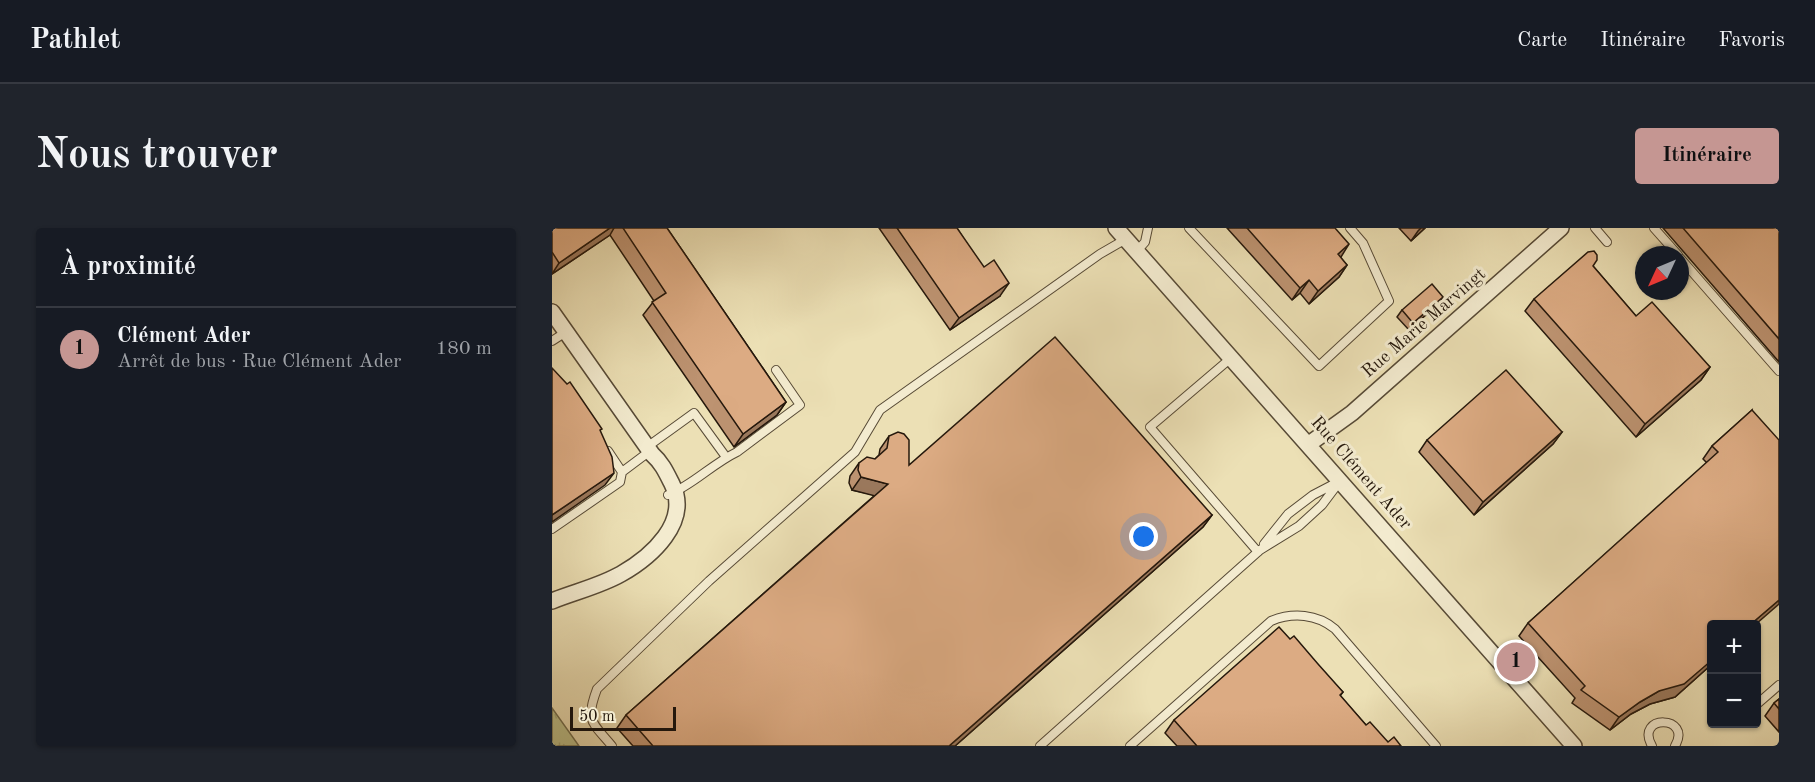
<!DOCTYPE html>
<html lang="fr">
<head>
<meta charset="utf-8">
<style>
  body { margin:0; font-family:"Old Standard TT",serif; background:#20242c; color:#f1f3f6 }
  .controls { position:absolute; right:18px; bottom:18px; display:grid; overflow:hidden; border-radius:6px; box-shadow:0 2px 4px #0004 }
  .controls button { width:54px; height:54px; display:grid; place-items:center; padding:0; border:0; border-bottom:2px solid #363941; background:#171b24; color:#f1f3f6; font:30px sans-serif }
  .compass { position:absolute; left:1083px; top:18px; width:54px; height:54px; border-radius:50%; background:#171b24; box-shadow:0 2px 4px #0004; rotate:226deg }
  .scale { position:absolute; left:18px; bottom:15px; width:106px; box-sizing:border-box; padding-left:6px; border:3px solid #25180c; border-top:0; font-size:16px; line-height:21px; white-space:nowrap; color:#25180c; -webkit-text-stroke:4px #f3ebcf; paint-order:stroke }
  .you { position:absolute; left:592px; top:309px; width:21px; height:21px; margin:-15px; border:4px solid #fff; border-radius:50%; background:#1a73e8; box-shadow:0 0 0 9px #1a73e833 }
  .badge { display:grid; place-items:center; width:39px; height:39px; border-radius:50%; background:#c59692; color:#111; font-size:20px; font-weight:700 }
  .pin { position:absolute; translate:-50% -50%; border:3px solid #fff; box-shadow:0 2px 6px #0006 }
  .list { margin:0; padding:0; list-style:none }
  h2 { display:flex; justify-content:space-between; align-items:center; height:78px; margin:0; padding:0 24px; font-size:26px }
  h2 small { font-size:20px; font-weight:400; color:#9ea1a6 }
  .list li { display:grid; grid-template-columns:39px 1fr auto; gap:18px; align-items:center; box-sizing:border-box; height:84px; padding:0 24px; border-top:2px solid #363941 }
  .list b { display:block; font-size:22px; white-space:nowrap }
  .list p { margin:0; font-size:20px; white-space:nowrap; color:#9ea1a6 }
  .list em { font-size:20px; font-style:normal; color:#9ea1a6 }
  .map { position:relative; flex:none; width:1227px; height:518px; overflow:hidden; border-radius:6px }
  header { display:flex; align-items:center; gap:36px; box-sizing:border-box; height:84px; padding:0 30px; background:#171b24; border-bottom:2px solid #363941 }
  header strong { font-size:28px }
  nav { display:flex; gap:33px; margin-inline-start:auto; font-size:21px }
  .intro { display:flex; align-items:center; justify-content:space-between; box-sizing:border-box; height:144px; padding:0 36px }
  h1 { margin:0; font-size:42px }
  .button { padding:15px 27px; border-radius:6px; background:#c59692; color:#111; font-size:21px; font-weight:700 }
  main { display:flex; gap:36px; padding:0 36px }
  aside { flex:1; background:#171b24; border-radius:6px; box-shadow:0 2px 4px #0004 }
  .map>svg:first-child { display:block }
  .grass { fill:url(#grass-tufts); stroke:#706c4c; stroke-width:1.5 }
  .lines { fill:none; stroke-linecap:round; stroke-linejoin:round }
  .lane-casing { stroke:#574a36; stroke-width:10 }
  .street-casing { stroke:#574a36; stroke-width:18 }
  .lane { stroke:#f3ebcf; stroke-width:8 }
  .street { stroke:#f3ebcf; stroke-width:15 }
  .wall { fill:#bd9371; stroke:#25180c; stroke-width:1.5 }
  .shaded-wall { fill:#9a785c; stroke:#25180c; stroke-width:1.5 }
  .building { fill:#dcab83; stroke:#25180c; stroke-width:1.5 }
  .labels { text-anchor:middle; dominant-baseline:central; stroke-width:6; stroke-linejoin:round; paint-order:stroke }
  .street-label { font-size:18px; fill:#25180c; stroke:#f3ebcf }
</style>
</head>
<body>
<header>
<strong>Pathlet</strong>
<nav><a>Carte</a><a>Itinéraire</a><a>Favoris</a></nav>
</header>
<div class="intro"><h1>Nous trouver</h1><a class="button">Itinéraire</a></div>
<main>
<aside>
<h2>À proximité<small></small></h2>
<ul class="list">
<li><span class="badge">1</span><div><b>Clément Ader</b><p>Arrêt de bus · Rue Clément Ader</p></div><em>180 m</em></li>
</ul>
</aside>
<div class="map">
<svg width="1227" height="518" viewBox="0 0 1227 518">
  <defs>
    <pattern id="grass-tufts" width="24" height="20" patternUnits="userSpaceOnUse" patternTransform="scale(1.5)"><rect width="24" height="20" fill="#bcc18b"/><path d="M3 7l-1-3M5 7V3M7 7l1-3M15 17l-1-3M17 17v-4M19 17l1-3" fill="none" stroke="#a1a577"/></pattern>
  </defs>
  <rect width="100%" height="100%" fill="#ece0b5"/>
  <filter id="stains"><feTurbulence type="fractalNoise" baseFrequency=".00333" numOctaves="4"/><feColorMatrix values="0 0 0 0 .2 0 0 0 0 .09 0 0 0 0 .02 0 0 0 .5 -.17"/></filter>
  <radialGradient id="worn" r=".72"><stop offset=".6" stop-color="#630" stop-opacity="0"/><stop offset="1" stop-color="#630" stop-opacity=".3"/></radialGradient>
  <path class="grass" d="M0 480 27 518H0Z"/>
  <g class="lines">
    <g class="lane-casing">
      <path id="lane" d="M637 0 767 138 837 73 811 15 798 0
        M1043 0 1055 14
        M1102 0 1126 27
        M585 23 593 14 596 0
        M1128 30 1227 143
        M0 113 14 104
        M679 130 598 199 706 324
        M95 219 142 185 174 229
        M56 223 70 244
        M116 267C141 257 160 236 185 224L248 177 224 142
        M0 301 68 254 70 244 98 223
        M712 316 736 286 761 267 784 255
        M1204 477 1227 457
        M60 518C39 493 33 493 45 461L157 353 303 224 328 182 548 26 574 11
        M488 518 708 322 747 298 770 277 788 253
        M578 518 719 393C741 384 765 386 783 401L884 518
        M1100 518C1082 486 1141 487 1123 518"/>
    </g>
    <g class="street-casing">
      <path id="street" d="M564 0 1022 518
        M0 84 100 226C110 235 114 244 120 256 139 294 99 329 69 346 48 358 22 364 0 373
        M757 216 800 185 1009 0"/>
    </g>
    <use href="#lane" class="lane"/>
    <use href="#street" class="street"/>
  </g>
  <path class="wall" d="M0 0H115L234 174 225 187 182 219 91 87 102 73 58 7 0 46Z
    M327 0H405L448 68 398 102Z
    M675 0H783L788 29 795 37 787 49 757 76 748 65 740 72Z
    M847 0H873L859 13Z
    M1111 0H1227V134Z
    M1041 38 1084 88 1158 139 1149 152 1084 209 973 83 982 71Z
    M886 76 857 102 845 89 850 82Z
    M1200 182 1160 396V436L1123 469 1098 476 1079 486 1058 502 1020 475 1023 470 967 408 976 395 1155 235 1151 231 1160 218Z
    M1010 204 1001 216 922 287 867 224 875 212Z
    M337 208 357 237 660 287 651 299 403 518H81L65 500 74 487 323 267 300 262 297 255 298 248 307 235 323 231 327 227 328 221Z
    M738 411 791 464 788 468 814 497 836 514 849 518H625L613 505 622 492Z
    M1227 471V504L1213 488 1222 475Z"/>
  <path class="shaded-wall" d="M58 0H62L58 7 0 46 7 35Z
    M869 0H873L859 13 866 3Z
    M797 16 789 29 777 39 786 26Z
    M795 37 787 49 757 76 766 63Z
    M757 52 748 65 740 72 748 60Z
    M457 55 448 68 398 102 407 90Z
    M891 69 886 76 857 102 861 95Z
    M1158 139 1149 152 1084 209 1093 196Z
    M234 174 225 187 182 219 191 206Z
    M1010 204 1001 216 922 287 931 274Z
    M62 245 53 257 0 294V287Z
    M309 249 336 256 327 269 300 262Z
    M660 287 651 299 403 518H397Z
    M1227 372V376L1204 396H1199Z
    M1160 432V436L1123 469 1098 476 1079 486 1058 502 1067 489 1088 474Z"/>
  <path class="building" d="M0 0H58L7 35 0 24Z
    M71 0H115L234 174 191 206 100 74 114 65Z
    M345 0H405L432 39 442 32 457 55 407 90Z
    M695 0H783L797 16 786 26 795 37 766 63 757 52 748 60Z
    M1131 0H1227V111Z
    M1042 23 1045 27V32L1041 38 1084 88 1100 74 1158 139 1093 196 982 71 1036 24Z
    M880 56 891 69 861 95 850 82Z
    M503 109 660 287 397 518H101L74 487 336 256 309 249 306 242 307 235 315 229 323 231 335 220 337 208 346 204 352 206 357 212V237Z
    M0 140 15 156 18 154 50 201 48 202 60 229 62 245 0 287Z
    M954 142 1010 204 931 274 875 212Z
    M1200 182 1227 212V372L1199 396H1160V432L1132 456 1107 463 1088 474 1067 489 1029 462 1033 458 976 395 1166 224 1160 218Z
    M727 399 738 411 742 408 766 436 791 464 788 467 814 497 818 494 836 514 842 509 849 518H645L622 492Z
    M1227 471V481L1222 475Z"/>
  <g class="labels">
    <g class="street-label">
      <text transform="translate(872 95) rotate(-41)">Rue Marie Marvingt</text>
      <text transform="translate(809 245) rotate(49)">Rue Clément Ader</text>
    </g>
  </g>
  <rect width="100%" height="100%" filter="url(#stains)"/>
  <rect width="100%" height="100%" fill="url(#worn)"/>
</svg>
<div class="controls">
<button>+</button>
<button>−</button>
</div>
<svg class="compass" viewBox="-18 -18 36 36"><path d="M0-13l5 13h-10z" fill="#e53935"/><path d="M0 13l5-13h-10z" fill="#9ea1a6"/></svg>
<div class="scale">50 m</div>
<div class="you"></div>
<div class="pin badge" style="left:964px;top:434px">1</div>
</div>
</main>
</body>
</html>
